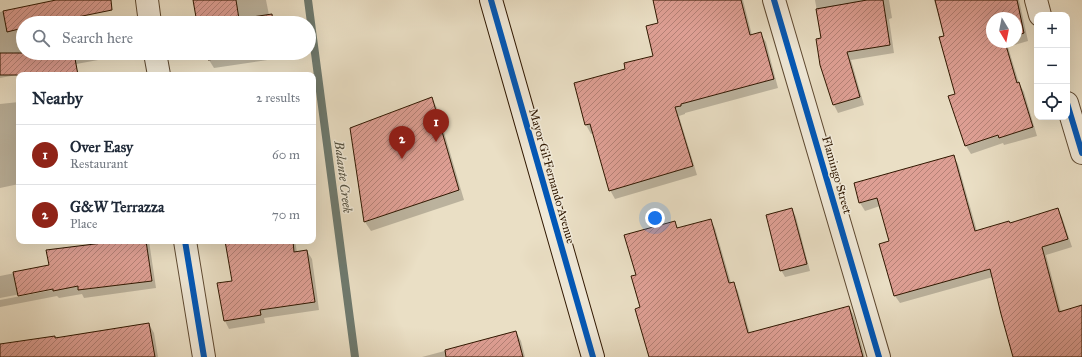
<!DOCTYPE html>
<html lang="en">
<head>
<meta charset="utf-8">
<style>
  body { margin:0; font-family:"IM FELL Great Primer",serif; background:#f6f6f7; color:#1f2937 }
  .controls { position:absolute; right:12px; top:12px; display:grid; overflow:hidden; border-radius:8px; box-shadow:0 4px 16px #0002 }
  .controls button { width:36px; height:36px; display:grid; place-items:center; padding:0; border:0; border-bottom:1px solid #e0e1e3; background:#fff; color:#1f2937; font:20px sans-serif }
  .compass { position:absolute; left:986px; top:12px; width:36px; height:36px; border-radius:50%; background:#fff; box-shadow:0 4px 16px #0002; rotate:170deg }
  .you { position:absolute; left:655px; top:218px; width:14px; height:14px; margin:-10px; border:3px solid #fff; border-radius:50%; background:#1a73e8; box-shadow:0 0 0 6px #1a73e833 }
  .badge { display:grid; place-items:center; width:26px; height:26px; border-radius:50%; background:#8f2418; color:#fff; font-size:13px; font-weight:700 }
  .pin { position:absolute; translate:-50% -33px; filter:drop-shadow(0 1px 2px #0008) }
  .pin::after { content:''; position:absolute; top:21px; width:14px; height:12px; background:inherit; clip-path:polygon(0 0,100% 0,50% 100%) }
  .list { margin:0; padding:0; list-style:none }
  h2 { display:flex; justify-content:space-between; align-items:center; height:52px; margin:0; padding:0 16px; font-size:17px }
  h2 small { font-size:13px; font-weight:400; color:#747a83 }
  .list li { display:grid; grid-template-columns:26px 1fr auto; gap:12px; align-items:center; box-sizing:border-box; height:60px; padding:0 16px; border-top:1px solid #e0e1e3 }
  .list b { display:block; font-size:15px; white-space:nowrap }
  .list p { margin:0; font-size:13px; white-space:nowrap; color:#747a83 }
  .list em { font-size:13px; font-style:normal; color:#747a83 }
  .icon { flex:none; width:22px; height:22px; fill:none; stroke:currentColor; stroke-width:2; stroke-linecap:round; stroke-linejoin:round }
  .map { position:relative; flex:none; width:1082px; height:357px; overflow:hidden }
  .search { position:absolute; background:#fff; box-shadow:0 4px 16px #0002; left:16px; top:16px; width:300px; height:44px; display:flex; align-items:center; gap:10px; box-sizing:border-box; padding:0 14px; border-radius:22px; color:#747a83; font-size:15px }
  .panel { position:absolute; background:#fff; box-shadow:0 4px 16px #0002; left:16px; top:72px; width:300px; height:172px; border-radius:8px }
  .map>svg:first-child { display:block }
  .shadow { fill:#0003; fill-rule:evenodd }
  .lines { fill:none; stroke-linecap:round; stroke-linejoin:round }
  .stream { stroke:#6e7a6f; stroke-width:8 }
  .building { fill:url(#building-hatch); stroke:#2f1700 }
  .street-casing { stroke:#5e4931; stroke-width:24 }
  .secondary-casing { stroke:#2f1700; stroke-width:24 }
  .street { stroke:#f1ead9; stroke-width:22 }
  .secondary { stroke:#f1ead9; stroke-width:22 }
  .cycleway-casing { stroke:#f1ead9; stroke-width:8 }
  .cycleway { stroke:#0057b8; stroke-width:6 }
  .labels { text-anchor:middle; dominant-baseline:central; stroke-width:3; stroke-linejoin:round; paint-order:stroke }
  .street-label { font-size:12px; fill:#2f1700; stroke:#f1ead9 }
  .water-label { font-size:13px; font-style:italic; fill:#545141; stroke:#f1ead9 }
</style>
</head>
<body>
<div class="map">
<svg width="1082" height="357" viewBox="0 0 1082 357">
  <defs>
    <pattern id="building-hatch" width="6" height="6" patternUnits="userSpaceOnUse"><rect width="6" height="6" fill="#de9f94"/><path d="M-1 1l2-2M0 6l6-6M5 7l2-2" fill="none" stroke="#b48176"/></pattern>
  </defs>
  <rect width="100%" height="100%" fill="#eadfc5"/>
  <filter id="stains"><feTurbulence type="fractalNoise" baseFrequency=".005" numOctaves="4"/><feColorMatrix values="0 0 0 0 .2 0 0 0 0 .09 0 0 0 0 .02 0 0 0 .5 -.17"/></filter>
  <radialGradient id="worn" r=".72"><stop offset=".6" stop-color="#630" stop-opacity="0"/><stop offset="1" stop-color="#630" stop-opacity=".3"/></radialGradient>
  <path class="shadow" d="M60 0H74L77 5 81 23H23V53H119L120 56 0 78V12Z
    M194 0H266L269 15H271L276 23H198Z
    M654 0H743L752 35 760 33 766 42 778 88 685 113V114L679 116 697 175 615 199 610 190 593 133 591 134 586 125 627 70 655 56 660 24Z
    M815 0H889L892 18 889 19 894 53 851 60 864 105 838 113 834 105 822 66V39Z
    M934 0H1019L1028 41 1008 47 1019 83 1024 92 1037 136 1004 145 1003 143 971 154 966 146 945 37ZM992 18H1016V42H992Z
    M208 53H281V58L214 68 209 60Z
    M432 98 437 108 464 200 371 231 365 222 351 128Z
    M19 102V184L0 188V104Z
    M953 156 958 164 977 231 1010 224 1057 209 1062 217 1072 247 1046 255 1061 312 1082 306V357H1014L993 277 900 303 895 296 890 242 880 206 865 211 860 203 855 184Z
    M792 209 796 217 810 271 785 277 781 270Z
    M710 220 715 228 731 283H733L738 291 750 334 849 307 854 316 865 357H650L637 276 674 222 678 229Z
    M119 241H149L156 288 84 298 82 294 59 298 57 296 0 307V300L58 289V287L0 298V276L50 266Z
    M226 241H295L297 252 307 251 312 259 319 310 264 318 265 323 229 329 225 321 218 284 233 281Z
    M149 324 154 333 158 357H24L56 339Z
    M516 332 521 341 525 357H422Z"/>
  <g class="lines">
    <path class="stream" d="M308 0 355 357"/>
  </g>
  <path class="building" d="M56 0H111L112 10 48 23H23V28L7 32 3 11Z
    M193 0H236L239 19 272 14 273 23H197Z
    M653 0H741L750 35 761 32 774 79 681 104V106L675 107 693 166 609 191 590 124 585 125 574 83 625 69 624 63 653 56 646 26 658 23Z
    M867 0H883L890 45 847 52 860 97 833 105 820 65 816 39 821 38 816 9Z
    M935 0H1017L1024 33 1016 36V18H992V42H1005L1017 83 1019 82 1033 127 999 138 998 135 965 146 948 96 955 94 939 37 944 36Z
    M0 53H74L78 75H0Z
    M207 53H257L208 60Z
    M432 97 459 190 364 222 350 128Z
    M954 155 975 231 1009 221 1010 223 1058 208 1068 239 1042 247 1059 312 1082 305V357H1013L1001 314 990 269 894 296 879 244 889 241 877 198 859 203 854 183Z
    M792 208 807 264 780 271 766 215Z
    M711 219 729 283 734 282 748 333 849 306 863 357H649L635 309 640 307 631 276 636 275 624 235 675 221 677 228Z
    M119 241H146L152 281 78 290V286L53 291V289L18 296 13 272 49 265 46 250Z
    M225 241H293L294 252 307 250 315 302 260 310 261 315 224 321 217 283 232 281Z
    M149 323 155 357H0V344L55 336V338Z
    M516 331 523 357H446L445 350Z"/>
  <g class="lines">
    <g class="street-casing">
      <path id="street" d="M147 0 150 23
        M774 0 879 357
        M1036 0 1040 15
        M155 53 159 75
        M1067 103 1082 153
        M185 241 204 357"/>
    </g>
    <g class="secondary-casing">
      <path id="secondary" d="M491 0 593 357"/>
    </g>
    <use href="#street" class="street"/>
    <use href="#secondary" class="secondary"/>
    <g class="cycleway-casing">
      <path id="cycleway" d="M491 0 593 357
        M774 0 879 357
        M1067 103 1082 153
        M185 241 204 357"/>
    </g>
    <use href="#cycleway" class="cycleway"/>
  </g>
  <g class="labels">
    <g class="street-label">
      <text transform="translate(837 175) rotate(74)">Flamingo Street</text>
      <text transform="translate(552 176) rotate(74)">Mayor Gil Fernando Avenue</text>
    </g>
    <g class="water-label">
      <text transform="translate(343 177) rotate(83)">Balante Creek</text>
    </g>
  </g>
  <rect width="100%" height="100%" filter="url(#stains)"/>
  <rect width="100%" height="100%" fill="url(#worn)"/>
</svg>
<div class="controls">
<button>+</button>
<button>−</button>
<button><svg class="icon" aria-label="locate" viewBox="0 0 24 24"><circle cx="12" cy="12" r="6"/><path d="M12 2v4M12 18v4M2 12h4M18 12h4"/></svg></button>
</div>
<svg class="compass" viewBox="-18 -18 36 36"><path d="M0-13l5 13h-10z" fill="#e53935"/><path d="M0 13l5-13h-10z" fill="#747a83"/></svg>
<div class="you"></div>
<div class="pin badge" style="left:436px;top:142px">1</div>
<div class="pin badge" style="left:402px;top:159px">2</div>
<div class="search"><svg class="icon" aria-label="search" viewBox="0 0 24 24"><circle cx="10" cy="10" r="6"/><path d="M15 15l6 6"/></svg>Search here</div>
<section class="panel">
<h2>Nearby<small>2 results</small></h2>
<ul class="list">
<li><span class="badge">1</span><div><b>Over Easy</b><p>Restaurant</p></div><em>60 m</em></li>
<li><span class="badge">2</span><div><b>G&amp;W Terrazza</b><p>Place</p></div><em>70 m</em></li>
</ul>
</section>
</div>
</body>
</html>
